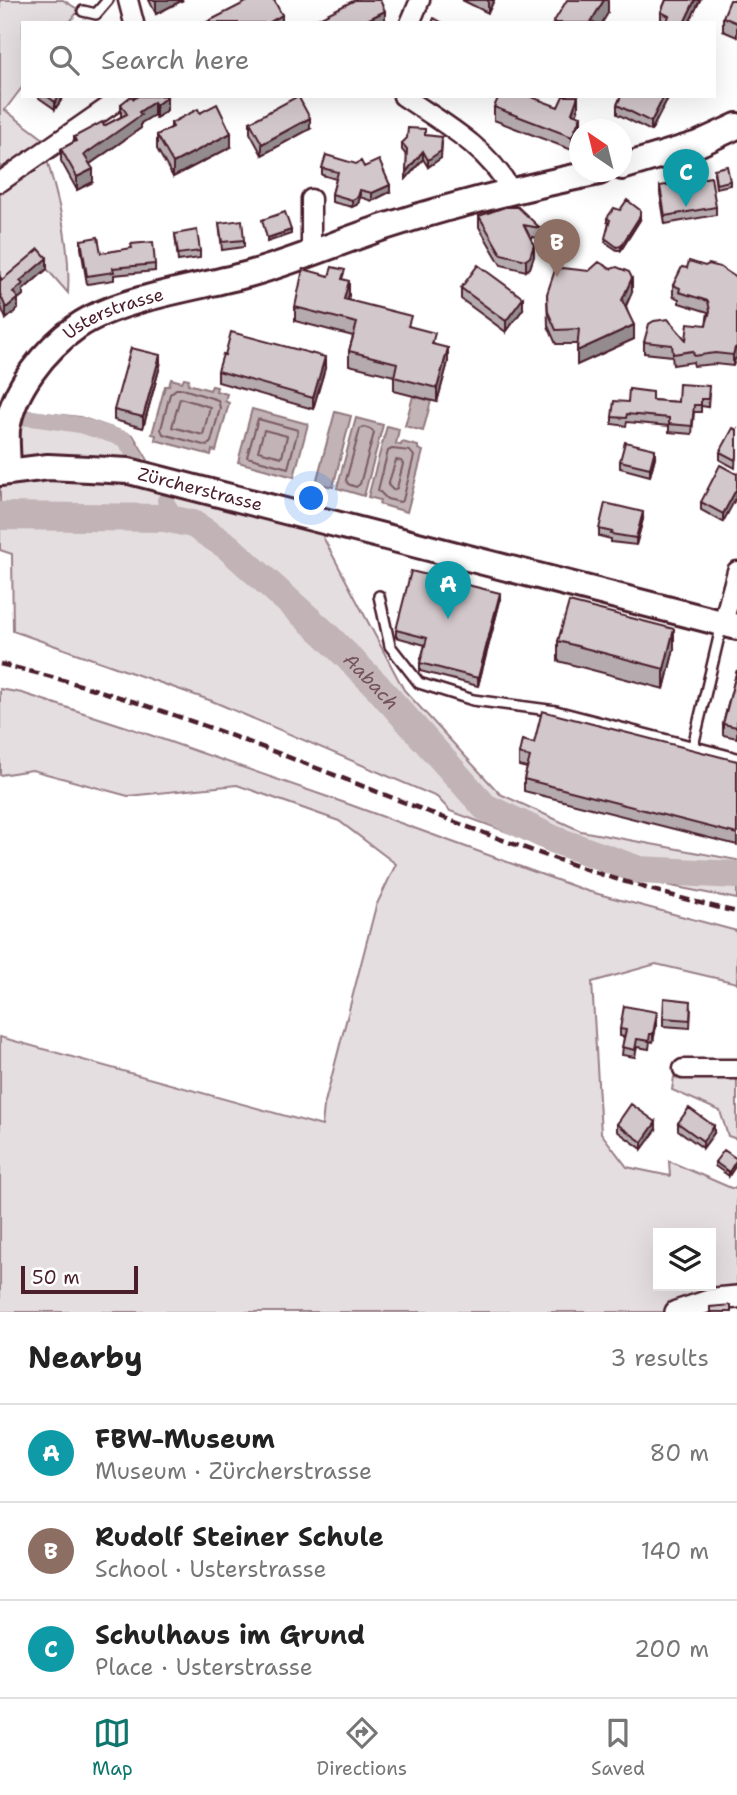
<!DOCTYPE html>
<html lang="en">
<head>
<meta charset="utf-8">
<style>
  body { margin:0; font-family:"Shantell Sans",sans-serif; background:#f6f6f6; color:#222 }
  .controls { position:absolute; right:21px; bottom:21px; display:grid; overflow:hidden; border-radius:0px; box-shadow:0 7px 28px #0002 }
  .controls button { width:63px; height:63px; display:grid; place-items:center; padding:0; border:0; border-bottom:2px solid #e0e0e0; background:#fff; color:#222; font:35px sans-serif }
  .compass { position:absolute; left:569px; top:119px; width:63px; height:63px; border-radius:50%; background:#fff; box-shadow:0 7px 28px #0002; rotate:325deg }
  .scale { position:absolute; left:21px; bottom:18px; width:117px; box-sizing:border-box; padding-left:7px; border:4px solid #4a1f2b; border-top:0; font-size:19px; line-height:24px; white-space:nowrap; color:#4a1f2b; -webkit-text-stroke:5px #fff; paint-order:stroke }
  .you { position:absolute; left:312px; top:499px; width:24px; height:24px; margin:-18px; border:5px solid #fff; border-radius:50%; background:#1a73e8; box-shadow:0 0 0 10px #1a73e833 }
  .badge { display:grid; place-items:center; width:46px; height:46px; border-radius:50%; background:#0f766e; color:#fff; font-size:23px; font-weight:700 }
  .pin { position:absolute; translate:-50% -58px; filter:drop-shadow(0 2px 4px #0008) }
  .pin::after { content:''; position:absolute; top:37px; width:24px; height:21px; background:inherit; clip-path:polygon(0 0,100% 0,50% 100%) }
  .list { margin:0; padding:0; list-style:none }
  h2 { display:flex; justify-content:space-between; align-items:center; height:91px; margin:0; padding:0 28px; font-size:30px }
  h2 small { font-size:23px; font-weight:400; color:#767676 }
  .list li { display:grid; grid-template-columns:46px 1fr auto; gap:21px; align-items:center; box-sizing:border-box; height:98px; padding:0 28px; border-top:2px solid #e0e0e0 }
  .list b { display:block; font-size:26px; white-space:nowrap }
  .list p { margin:0; font-size:23px; white-space:nowrap; color:#767676 }
  .list em { font-size:23px; font-style:normal; color:#767676 }
  .icon { flex:none; width:38px; height:38px; fill:none; stroke:currentColor; stroke-width:2; stroke-linecap:round; stroke-linejoin:round }
  .map { position:relative; flex:none; width:737px; height:1312px; overflow:hidden }
  .search { position:absolute; background:#fff; box-shadow:0 7px 28px #0002; left:21px; right:21px; top:21px; height:77px; display:flex; align-items:center; gap:18px; box-sizing:border-box; padding:0 24px; border-radius:0px; color:#767676; font-size:26px }
  .sheet { height:385px; background:#fff }
  nav { display:flex; justify-content:space-around; align-items:center; box-sizing:border-box; height:98px; border-top:2px solid #e0e0e0; background:#fff; font-size:19px; color:#767676 }
  nav a { display:grid; justify-items:center; gap:4px }
  nav .on { color:#0f766e }
  .map>svg:first-child { display:block }
  .green { fill:#e5dee0; stroke:#987e86; stroke-width:2; fill-rule:evenodd }
  .water { fill:#c1b3b6; stroke:#91787e; stroke-width:2 }
  .lines { fill:none; stroke-linecap:round; stroke-linejoin:round }
  .shore { stroke:#7a5a63; stroke-width:2 }
  .canal { stroke:#c1b3b6; stroke-width:16 }
  .river { stroke:#c1b3b6; stroke-width:28 }
  .service-casing { stroke:#4a1f2b; stroke-width:14 }
  .minor-casing { stroke:#4a1f2b; stroke-width:23 }
  .tertiary-casing { stroke:#4a1f2b; stroke-width:26 }
  .secondary-casing { stroke:#4a1f2b; stroke-width:30 }
  .service { stroke:#fff; stroke-width:9 }
  .minor { stroke:#fff; stroke-width:18 }
  .tertiary { stroke:#fff; stroke-width:21 }
  .secondary { stroke:#fff; stroke-width:24 }
  .rail { stroke:#4a1f2b; stroke-width:4.5; stroke-dasharray:10 5; stroke-linecap:butt }
  .wall { fill:#b5abaf; stroke:#4a1f2b; stroke-width:2 }
  .shaded-wall { fill:#938b8e; stroke:#4a1f2b; stroke-width:2 }
  .building { fill:#d2c7cb; stroke:#4a1f2b; stroke-width:2 }
  .labels { text-anchor:middle; dominant-baseline:central; stroke-width:5; stroke-linejoin:round; paint-order:stroke }
  .street-label { font-size:18px; fill:#4a1f2b; stroke:#fff }
  .water-label { font-size:19px; font-style:italic; fill:#74535c; stroke:#fff }
</style>
</head>
<body>
<div class="map">
<svg width="737" height="1312" viewBox="0 0 737 1312">
  <rect width="100%" height="100%" fill="#fff"/>
  <filter id="ink" filterUnits="userSpaceOnUse"><feTurbulence type="fractalNoise" baseFrequency=".0143" numOctaves="2"/><feDisplacementMap in="SourceGraphic" scale="14" xChannelSelector="R" yChannelSelector="G"/><feConvolveMatrix kernelMatrix="1 2 1 2 8 2 1 2 1" color-interpolation-filters="sRGB"/></filter>
  <g filter="url(#ink)">
    <path class="green" d="M0 0H63L79 10 69 23H23V86L5 110 53 146 45 152C58 200 71 242 68 293L39 260 0 293Z
      M12 409 80 417 133 435 159 479 329 521 323 537 404 690 500 794 581 831 737 860V899L636 879 450 811 437 797 212 701 13 631 12 554 0 550V473Z
      M0 689 22 693 127 727 348 804 587 891 737 931V983L656 964 592 982 601 1133 627 1167 670 1176 669 1161 731 1188H737V1297L676 1312H0V1037L322 1126 324 1106 376 906 396 864 339 821 237 785 128 796 32 770 0 775ZM658 1233H711V1286H658Z
      M737 1065V1139L728 1136 720 1111 672 1090 674 1077 683 1069Z"/>
    <path class="water" d="M184 378 189 379 188 384 210 390 212 386 217 387 216 391 227 394 225 401 229 403 216 451 212 450 211 455 155 440 156 435 152 434 165 386H169L171 379 182 382Z
      M413 396 431 401 423 431 405 426Z
      M252 409 308 424 294 477 238 462Z
      M335 412 351 416 333 487 316 483Z
      M356 418 383 425 364 496 337 488Z
      M387 426 399 429 396 444 401 445 402 442 418 446V449L423 451 407 512 379 504 380 500 368 497Z"/>
    <g class="lines">
      <path class="shore" d="M176 389H183L218 400 220 408 211 442 207 446 163 434 161 429 170 394Z
        M180 398 210 407 203 435 172 427Z
        M258 419 298 430 288 468 247 457Z
        M364 427 372 430 374 433 360 484 356 487 348 484 346 480 360 429Z
        M264 430 287 436 282 457 258 451Z
        M392 449 410 451 414 456 403 500 400 502 387 499 378 490 388 451Z
        M396 460 401 461 403 464 397 488 393 490 388 485Z"/>
      <path class="canal" d="M3 417 32 418 80 425 124 439 136 457
        M165 500 177 519"/>
      <path class="river" id="s1" d="M0 516 165 518 193 524 227 546 325 634 377 686 485 807 555 840 639 870 737 875"/>
      <g class="service-casing">
        <path id="service" d="M83 11 96 14 108 0
          M379 596 390 646 419 683 473 700 556 711 737 758
          M693 746 722 624"/>
      </g>
      <g class="minor-casing">
        <path id="minor" d="M128 0 134 23
          M410 23 420 0
          M403 96C444 124 485 145 511 190
          M0 182 124 96
          M311 199V253
          M723 623 737 571
          M683 1069H737"/>
      </g>
      <g class="tertiary-casing">
        <path id="tertiary" d="M676 1312 715 1299 737 1297"/>
      </g>
      <g class="secondary-casing">
        <g id="secondary">
          <path d="M622 167 698 144 737 126"/>
          <path id="s2" d="M8 471C8 457 6 443 7 429 13 389 45 349 78 326 119 298 198 288 249 274 295 261 339 242 384 227 455 204 526 187 599 172"/>
          <path id="s3" d="M0 473 48 467 129 471 737 627"/>
        </g>
      </g>
      <use href="#service" class="service"/>
      <use href="#minor" class="minor"/>
      <use href="#tertiary" class="tertiary"/>
      <use href="#secondary" class="secondary"/>
      <path class="rail" d="M0 664C254 723 483 854 737 912"/>
    </g>
    <path class="wall" d="M149 0H183L156 14Z
      M462 0H494L488 13Z
      M666 0H700L689 23H665L661 21V12Z
      M737 0V37L723 31V17Z
      M39 96H64L55 109 39 98Z
      M166 96 167 110 156 118 154 115 141 123V128L90 164 93 182 77 190 61 161V149L74 142V137L104 126 121 117V104L134 99Z
      M621 96H669L651 131 617 114V105Z
      M494 107H558L578 110 576 114 581 130 572 150 494 120Z
      M250 122 310 129 262 155 250 133Z
      M171 123 231 147 173 177 157 149V135L171 128Z
      M425 135 441 158 428 167 423 159 406 179 407 156 402 150V143Z
      M364 167 390 192 372 201 360 197 358 204 352 207 332 202V194L336 179 322 175V168Z
      M714 173 730 181V185L716 188Z
      M660 186 716 207V215L665 224 660 193Z
      M479 216 540 228V238L530 237 534 256 530 268 526 271 501 265 479 227Z
      M607 218 640 220 621 250H617L605 242 609 223 607 222Z
      M219 223 244 240V247L222 250Z
      M175 234 200 251V258L178 261Z
      M81 240 101 253 155 264V271L114 275V280L87 284 81 248Z
      M47 269 23 290V295L18 299V309L6 319 0 304V277L2 280Z
      M737 278V358L735 359 733 366 715 364 694 366 693 362 673 365 672 356 644 353V342L686 340 706 325 708 312 679 303V299L673 296V285Z
      M345 280 349 295 348 300 411 327 435 345 448 362 437 402 394 391V376L349 365V351L353 336 295 321V307Z
      M461 288 523 309 506 332 461 299Z
      M632 292 626 306 634 339 577 365V344H556L548 326 547 294Z
      M160 366 143 428 114 420V410Z
      M325 368 313 409 218 382V371Z
      M709 394 708 407 701 406V412H694L692 434 669 432V426L627 422 626 426 612 424V417L628 402 652 400 678 402Z
      M737 430 735 468 720 460V452Z
      M655 457 650 476 620 468V461Z
      M737 474 723 522 701 510V502Z
      M643 519 636 545 611 542V539L599 536V529Z
      M500 601 478 686 420 671V663L425 645 396 637V630Z
      M558 641 674 649 664 689 558 661Z
      M737 670V738L723 735V724Z
      M534 743 737 761V845L524 791V779L527 768 519 766V754Z
      M691 1008 690 1028 663 1026V1018Z
      M657 1020 653 1042 650 1041 649 1049 637 1047 635 1057 622 1055 624 1037 620 1036V1029Z
      M678 1123 714 1133 703 1148 678 1130Z
      M617 1124 656 1130 642 1149 617 1131Z
      M737 1159 729 1176 715 1166V1162Z"/>
    <path class="shaded-wall" d="M156 0H183L156 14Z
      M488 0H494L488 13Z
      M604 0H608V13L602 23H590Z
      M695 0H700L689 23H684Z
      M385 11V23H361Z
      M282 15V23H268Z
      M59 96H64L55 109V102Z
      M578 96V110L572 126V113Z
      M664 96H669L651 131V122Z
      M167 97V110L156 118V105Z
      M154 102V115L141 123V128L84 168V155L139 112Z
      M581 116V130H579V132L572 150V137Z
      M310 118V129L262 155V144Z
      M231 133V147L173 177V163Z
      M442 144 441 158 428 167V160Z
      M423 151V159L406 179V172Z
      M93 169V182L77 190V177Z
      M390 185V192L372 201V193Z
      M360 190V197L358 204 352 207V200Z
      M640 216V220L621 250V246Z
      M291 230V234L267 242V238Z
      M534 245V256L530 268 526 271V260Z
      M47 258V269L23 290V295L18 299V309L6 319V308L13 292 20 281Z
      M632 278V292L622 314V300Z
      M349 281V295L344 313V299Z
      M523 298V309L506 332V321Z
      M634 325V339L577 365V351Z
      M737 347V358L735 359 733 366V355L735 348Z
      M448 348V362L437 402V388Z
      M160 355V366L143 428V417Z
      M325 357V368L313 409V398Z
      M655 449V457L650 476V468Z
      M737 488V496L723 522V514Z
      M643 512V519L636 545V538Z
      M500 593V601L478 686V678Z
      M674 629V649L664 689V669Z
      M657 1012V1020L653 1042V1034Z
      M656 1122V1130L642 1149V1142Z
      M714 1126V1133L703 1148V1141Z
      M737 1160V1164L729 1176V1172Z"/>
    <path class="building" d="M250 0H274L282 15 268 23H205Z
      M355 0H380L385 11 361 23H309Z
      M567 0H604L590 23H553Z
      M666 0H695L684 23H666L669 16 661 12Z
      M730 0H737V23L723 17Z
      M434 18 443 23H432Z
      M47 96H59L55 102Z
      M131 96 134 99 138 96H166L167 97 156 105 154 102 139 112 141 115 84 155 93 169 77 177 61 149 76 141 74 137 102 122 104 126 127 114 121 104Z
      M298 96 310 118 262 144 250 122Z
      M499 96H529L558 107 563 96H578L572 113 581 116 572 137 494 107Z
      M621 96H664L651 122 617 105Z
      M217 104 231 133 173 163 157 135 173 127 171 123 198 109 200 113Z
      M408 128 425 129V135L442 137 441 151 428 160 423 151 406 172 407 149 402 143 407 138Z
      M326 155 356 164 361 161 364 167 379 160 390 185 372 193 360 190 358 197 352 200 332 194 338 172 322 168Z
      M727 166 730 181 716 184 714 169Z
      M711 177 716 207 665 216 660 186Z
      M627 200 640 210V216L621 246 617 247 605 238 610 220 607 218 614 208 620 210Z
      M505 207H518L540 228 524 225 534 245 530 257 526 260 501 254 479 216Z
      M285 212 291 230 267 238 262 220Z
      M242 220 244 240 222 242 219 223Z
      M197 230 200 251 178 254 175 234Z
      M98 237 101 253 132 248 131 244 153 242 155 264 113 268 114 272 87 276 81 240Z
      M39 249 47 258 20 281 23 284 13 292 18 298 6 308 0 294V277L2 280Z
      M689 261 705 266 709 264 720 267 737 278V347L735 348 733 355 715 353 694 356 693 351 673 354 672 345 644 342 649 324 654 321 668 319 686 340 688 323 706 325 710 311 708 301 679 292 680 288 673 285 682 267 687 268Z
      M599 262 611 269 617 267 629 272 632 278 622 300 634 325 577 351 579 329 556 330 548 312 547 294 555 270 562 268 589 271Z
      M478 265 523 298 506 321 461 288Z
      M332 267 345 270 342 279 349 281 344 299 411 316 408 326 435 333 432 344 448 348 437 388 394 377 397 363 349 351 357 323 295 307 303 269 329 276Z
      M231 332 325 357 313 398 218 371 223 354 225 355Z
      M131 348 160 355 143 417 114 410Z
      M679 384 709 386 708 399H701V405H694L692 426 669 424V418L627 414 626 418 612 417 614 401 628 402 629 389 652 392V400L678 402Z
      M733 428 737 430V457L735 460 720 452Z
      M625 442 655 449 650 468 620 461Z
      M720 465 737 474V488L723 514 701 502Z
      M605 503 643 512 636 538 611 534 612 532 599 529Z
      M411 571 500 593 478 678 420 663 427 638 396 630Z
      M569 602 674 629 664 669 558 641Z
      M737 670V727L723 724Z
      M542 711 737 761V834L524 779 530 757 519 754 522 740 534 743Z
      M664 998 691 1001 690 1020 663 1018Z
      M624 1006 657 1012 653 1034H650L649 1041 637 1039 635 1050 622 1047 626 1030 620 1029Z
      M631 1104 656 1122 642 1142 617 1124Z
      M689 1108 714 1126 703 1141 678 1123Z
      M724 1150 737 1159 729 1172 715 1162Z
      M731 1305V1312H710V1307Z"/>
  </g>
  <g class="labels">
    <g class="street-label">
      <text stroke="none"><textPath href="#s2" startOffset="208">Usterstrasse</textPath></text>
      <text stroke="none"><textPath href="#s3" startOffset="203">Zürcherstrasse</textPath></text>
    </g>
    <g class="water-label">
      <text stroke="none"><textPath href="#s1" startOffset="432">Aabach</textPath></text>
    </g>
  </g>
</svg>
<div class="controls">
<button><svg class="icon" aria-label="layers" viewBox="0 0 24 24"><path d="M12 4l9 5-9 5-9-5zM3 14l9 5 9-5"/></svg></button>
</div>
<svg class="compass" viewBox="-18 -18 36 36"><path d="M0-13l5 13h-10z" fill="#e53935"/><path d="M0 13l5-13h-10z" fill="#767676"/></svg>
<div class="scale">50 m</div>
<div class="you"></div>
<div class="pin badge" style="left:448px;top:619px;background:#0f9aa8">A</div>
<div class="pin badge" style="left:557px;top:277px;background:#8d6e63">B</div>
<div class="pin badge" style="left:686px;top:207px;background:#0f9aa8">C</div>
<div class="search"><svg class="icon" aria-label="search" viewBox="0 0 24 24"><circle cx="10" cy="10" r="6"/><path d="M15 15l6 6"/></svg>Search here</div>
</div>
<section class="sheet">
<h2>Nearby<small>3 results</small></h2>
<ul class="list">
<li><span class="badge" style="background:#0f9aa8">A</span><div><b>FBW-Museum</b><p>Museum · Zürcherstrasse</p></div><em>80 m</em></li>
<li><span class="badge" style="background:#8d6e63">B</span><div><b>Rudolf Steiner Schule</b><p>School · Usterstrasse</p></div><em>140 m</em></li>
<li><span class="badge" style="background:#0f9aa8">C</span><div><b>Schulhaus im Grund</b><p>Place · Usterstrasse</p></div><em>200 m</em></li>
</ul>
</section>
<nav>
<a class="on"><svg class="icon" aria-label="map" viewBox="0 0 24 24"><path d="M3 6l6-2 6 2 6-2v14l-6 2-6-2-6 2zM9 4v14M15 6v14"/></svg>Map</a>
<a><svg class="icon" aria-label="directions" viewBox="0 0 24 24"><path d="M12 3l9 9-9 9-9-9zM9 14v-3h6M13 9l2 2-2 2"/></svg>Directions</a>
<a><svg class="icon" aria-label="saved" viewBox="0 0 24 24"><path d="M7 4h10v16l-5-4-5 4z"/></svg>Saved</a>
</nav>
</body>
</html>
